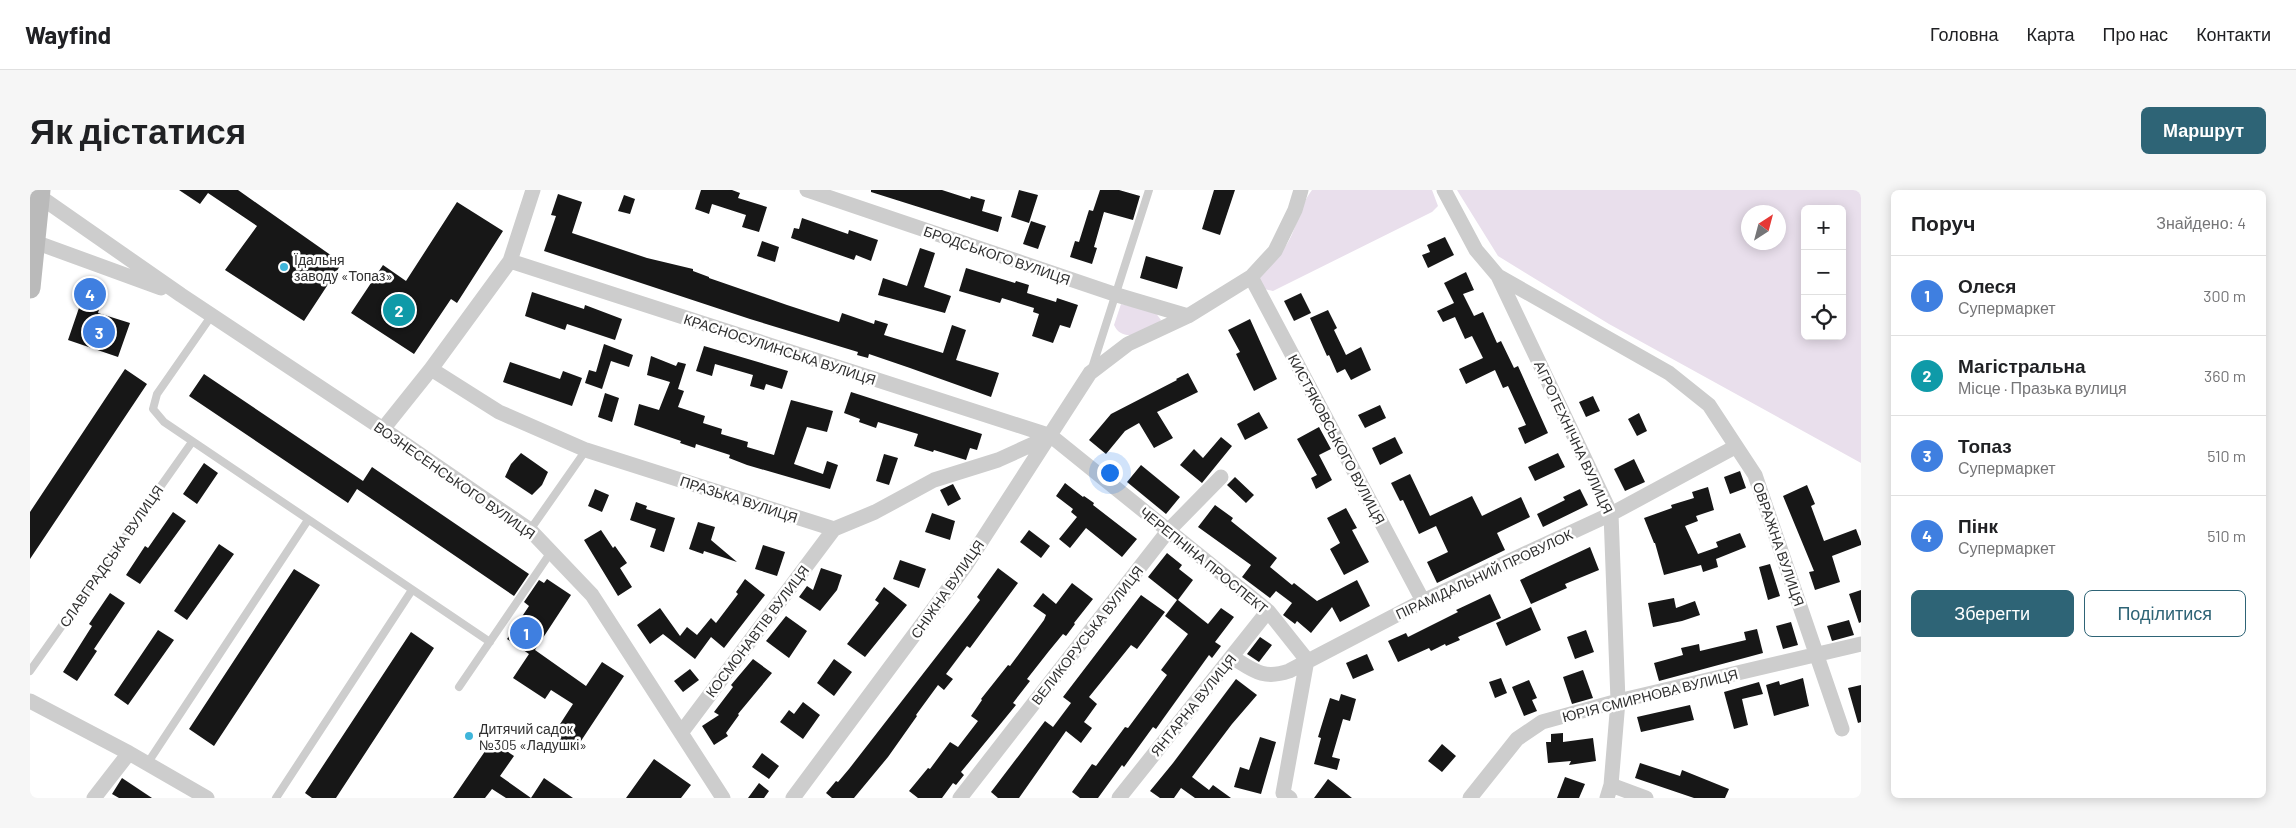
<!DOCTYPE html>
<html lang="uk">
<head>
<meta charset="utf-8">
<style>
  body { margin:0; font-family:Barlow,sans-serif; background:#f6f6f6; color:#202124 }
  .controls { position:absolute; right:15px; top:15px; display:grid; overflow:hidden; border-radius:8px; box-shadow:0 2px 12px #0003 }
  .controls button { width:45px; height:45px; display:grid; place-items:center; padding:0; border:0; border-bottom:1px solid #e0e0e0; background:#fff; color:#202124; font:25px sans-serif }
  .compass { position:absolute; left:1711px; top:15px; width:45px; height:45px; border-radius:50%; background:#fff; box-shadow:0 2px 12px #0003; rotate:36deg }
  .you { position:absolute; left:1079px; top:282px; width:18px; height:18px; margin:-12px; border:4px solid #fff; border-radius:50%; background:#1a73e8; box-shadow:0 0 0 8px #1a73e833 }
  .badge { display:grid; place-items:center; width:32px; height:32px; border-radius:50%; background:#2e6476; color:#fff; font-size:16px; font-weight:700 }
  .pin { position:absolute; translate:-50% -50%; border:2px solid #fff; box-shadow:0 1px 5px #0006 }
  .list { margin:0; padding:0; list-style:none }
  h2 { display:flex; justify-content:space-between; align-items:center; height:65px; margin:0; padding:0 20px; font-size:21px }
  h2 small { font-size:16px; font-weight:400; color:#757577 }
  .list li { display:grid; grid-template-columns:32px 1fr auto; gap:15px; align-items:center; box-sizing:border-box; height:80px; padding:0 20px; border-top:1px solid #e0e0e0 }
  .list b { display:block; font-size:19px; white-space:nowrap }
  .list p { margin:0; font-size:16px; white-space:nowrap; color:#757577 }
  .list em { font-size:16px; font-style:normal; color:#757577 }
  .actions { display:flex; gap:10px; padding:15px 20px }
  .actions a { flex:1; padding:11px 0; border:1px solid #2e6476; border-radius:8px; text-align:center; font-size:18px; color:#2e6476 }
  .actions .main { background:#2e6476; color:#fff }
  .icon { flex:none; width:28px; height:28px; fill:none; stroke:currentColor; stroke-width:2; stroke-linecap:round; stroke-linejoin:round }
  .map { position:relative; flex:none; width:1831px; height:608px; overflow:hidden; border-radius:8px }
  header { display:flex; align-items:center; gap:30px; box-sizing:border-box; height:70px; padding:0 25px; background:#fff; border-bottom:1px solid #e0e0e0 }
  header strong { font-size:24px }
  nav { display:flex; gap:28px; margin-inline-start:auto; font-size:18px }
  .intro { display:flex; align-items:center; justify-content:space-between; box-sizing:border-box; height:120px; padding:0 30px }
  h1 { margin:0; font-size:35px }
  .button { padding:12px 22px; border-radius:8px; background:#2e6476; color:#fff; font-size:18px; font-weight:700 }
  main { display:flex; gap:30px; padding:0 30px }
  aside { flex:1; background:#fff; border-radius:8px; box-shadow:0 2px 12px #0003 }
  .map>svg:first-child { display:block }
  .green { fill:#e9dfec; fill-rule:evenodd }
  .building { fill:#171717 }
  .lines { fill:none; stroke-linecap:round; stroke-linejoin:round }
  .lane { stroke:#cdcdcd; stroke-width:8 }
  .street { stroke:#cdcdcd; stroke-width:15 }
  .secondary { stroke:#bababa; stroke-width:21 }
  .poi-dot { fill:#3fb5da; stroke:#fff; stroke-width:2 }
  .labels { text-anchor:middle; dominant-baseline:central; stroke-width:5; stroke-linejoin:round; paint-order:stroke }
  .street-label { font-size:14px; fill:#303030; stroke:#fff }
  .poi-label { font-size:14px; fill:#303030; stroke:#fff; text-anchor:start }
</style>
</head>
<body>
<header>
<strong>Wayfind</strong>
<nav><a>Головна</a><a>Карта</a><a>Про нас</a><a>Контакти</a></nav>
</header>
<div class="intro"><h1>Як дістатися</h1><a class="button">Маршрут</a></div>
<main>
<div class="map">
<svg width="1831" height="608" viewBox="0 0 1831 608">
  <rect width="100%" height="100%" fill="#fff"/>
  <path class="green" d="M1282 0H1402L1408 16 1402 22 1243 101 1234 99 1228 92C1232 78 1243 72 1252 61 1267 43 1268 18 1282 0Z
    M1427 0H1831V273L1579 134 1468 66ZM1775 19H1812V146H1775ZM1748 22V52H1718V22Z
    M1091 114 1125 122 1131 130C1120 141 1093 155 1084 135Z"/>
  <path class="building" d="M149 0H208L312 73 274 131 195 80 227 36 178 3 170 14Z
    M671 0H702L710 3 708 8 737 17 729 42 712 37 716 25 682 14 679 24 665 19Z
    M841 0H912L940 9 941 6 955 10 952 21 972 27 968 42 841 2Z
    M989 0 1008 5 999 33 981 27Z
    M1070 0H1089L1110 6 1103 30 1074 22 1064 57 1067 58 1062 74 1040 67 1045 51 1049 52 1059 20 1063 21Z
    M1184 0H1205L1190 45 1172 39Z
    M528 4 552 12 542 43 617 68 663 79V81L679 87V88L757 115 809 132 812 123 844 134 845 130 858 134 854 145 913 163 922 135 936 140 926 170 969 183 961 207 880 178 839 164 838 168 827 165 828 162 720 129 514 61 526 26 521 25Z
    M594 5 605 9 600 24 588 21Z
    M427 12 473 41 427 113 421 109 384 164 321 123 353 75 376 91Z
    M772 28 818 44 819 40 848 50 841 71 826 65 824 70 761 48 764 38 769 39Z
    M1001 31 1016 36 1008 59 993 54Z
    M1415 47 1424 65 1398 78 1392 65 1400 62 1397 55Z
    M732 51 749 57 745 72 727 66Z
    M890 58 905 63 894 97 921 106 915 123 848 105 853 88 877 96Z
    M1116 66 1153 77 1147 99 1110 88Z
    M936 78 985 93 986 91 999 95 997 103 1026 112 1027 108 1048 115 1040 138 1030 135 1023 153 1002 146 1009 124 1003 122 1004 118 972 108 970 113 929 101Z
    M1436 82 1444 100 1433 104 1444 126 1453 122 1467 153 1471 151 1484 178 1488 176 1518 243 1495 254 1488 238 1496 235 1478 196 1473 198 1465 180 1436 194 1429 179 1453 168 1442 146 1435 149 1425 127 1413 132 1407 121 1424 113 1414 93Z
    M50 94 74 101 68 123 100 133 88 167 38 150 52 109 46 107Z
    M502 102 554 119 555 115 592 129 585 150 537 134 535 140 495 126Z
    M1271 103 1281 123 1264 131 1254 111Z
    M1298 120 1307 138 1304 140 1316 165 1331 157 1341 180 1321 190 1315 179 1307 183 1299 165 1297 166 1280 128Z
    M1220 129 1247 189 1224 201 1206 164 1210 162 1198 140Z
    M574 154 603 165 599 177 581 171 572 199 555 193 559 180 566 182Z
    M674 156 758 181 752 199 736 194 734 200 720 196 723 185 685 174 682 186 666 181Z
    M621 166 646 176 648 172 656 174 648 199 654 201 648 217 675 226 673 233 692 239 691 244 718 252 717 257 744 265 761 210 803 221 797 242 777 237 764 274 793 284 797 271 808 275 800 299 717 275 699 268 700 265 666 254 665 258 650 253 651 251 604 235 609 214 629 220 640 192 617 185Z
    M480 172 530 189 533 181 552 188 542 216 473 192Z
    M95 179 117 194 0 369V322Z
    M1158 183 1168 202 1127 222 1143 248 1124 258 1109 233 1095 241 1076 264 1059 250 1081 224 1147 190 1146 189Z
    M174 184 333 291 342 277 499 384 484 406 327 299 318 313 159 206Z
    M821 202 952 244 947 260 940 258 936 270 904 260 903 262 884 256 888 244 848 232 846 238 829 232 830 229 814 223Z
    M575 203 589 208 582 232 568 227Z
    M1563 206 1570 221 1556 227 1549 212Z
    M1350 215 1356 228 1335 238 1328 225Z
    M1229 222 1238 238 1215 250 1207 234Z
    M1609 223 1617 241 1607 246 1598 229Z
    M1289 237 1301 259 1289 265 1302 290 1286 299 1281 288 1287 285 1267 249Z
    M1191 247 1202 256 1172 293 1150 275 1164 259 1173 268Z
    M1365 247 1373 263 1350 275 1342 258Z
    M491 263 518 282 512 295 502 305 475 287 481 274Z
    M1528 263 1535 277 1505 291 1498 277Z
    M854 264 868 268 859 295 846 291Z
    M1604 269 1615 292 1595 301 1584 279Z
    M174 273 188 283 167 314 153 304Z
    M1111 275 1150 307 1136 324 1097 292Z
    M1710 281 1716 298 1700 304 1694 287Z
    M1380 284 1400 326 1442 306 1452 326 1491 307 1500 327 1467 343 1475 360 1407 393 1397 372 1418 362 1406 336 1389 344 1373 310 1370 311 1361 293Z
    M1205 287 1224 305 1216 313 1197 295Z
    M1035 293 1053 307 1054 306 1064 313 1063 315 1107 349 1092 367 1056 338 1040 358 1029 349 1047 327 1041 322 1043 319 1026 306Z
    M923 294 931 309 918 316 910 300Z
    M1777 295 1785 314 1781 316 1794 351 1826 339 1831 352V355L1802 366 1810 392 1785 400 1779 382 1784 381 1753 306Z
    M1678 297 1684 320 1666 326 1668 331 1655 336 1668 364 1688 357 1686 352 1710 343 1716 357 1686 369 1688 377 1673 382 1671 375 1634 385 1625 353H1624L1614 328 1642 318 1641 315 1664 308 1662 302Z
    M565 299 579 305 572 322 558 316Z
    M1550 299 1558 315 1513 337 1507 324 1535 310 1533 307Z
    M606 312 617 316 616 319 645 328 634 362 620 357 626 339 600 330Z
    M1185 315 1203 328 1201 331 1247 368 1240 377 1262 395 1264 393 1287 411 1327 390 1340 416 1310 432 1302 417 1281 443 1267 431 1265 434 1253 425 1262 413 1246 401 1240 408 1212 387 1221 375 1168 337Z
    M1316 318 1327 338 1322 340 1339 372 1314 385 1300 359 1310 353 1297 328Z
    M143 322 156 331 110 394 96 385 115 356 118 358Z
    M902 323 925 331 920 350 895 342Z
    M668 332 685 337 681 350 707 372 674 361 673 364 659 359Z
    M571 340 583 358 585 356 597 373 590 378 602 397 588 406 554 350Z
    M999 340 1020 356 1011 368 990 352Z
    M189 354 204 364 157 430 144 421Z
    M733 355 755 362 747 386 725 379Z
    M1560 357 1569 380 1535 394 1537 398 1501 414 1490 390Z
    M1137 363 1152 375 1149 379 1163 390 1148 410 1178 434 1191 418 1204 427 1185 452 1191 456 1182 468 1179 465 1133 529 1126 539 1123 537 1094 577 1092 575 1068 608H1050L1042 602 1062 574 1066 576 1095 537 1098 538 1118 511 1137 485 1131 480 1158 444 1135 426 1147 410 1118 387Z
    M870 370 896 379 889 398 863 389Z
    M1740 374 1750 406 1738 410 1729 377Z
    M791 378 812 385 807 400 790 421 769 407 777 396 783 400Z
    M968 378 988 393 940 458 937 456 916 484 923 489 914 500 908 495 886 525 887 526 858 567 824 608H802L796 603 806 591 808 592 819 579 934 431 950 410 947 407Z
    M264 379 290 395 184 556 159 539Z
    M517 389 541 405 505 460 556 496 572 472 594 486 545 560 523 545 543 514 521 500 515 509 483 488 499 464 477 449 499 416 494 412 509 390 514 393Z
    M715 389 735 405 694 458 681 447 665 469 633 444 620 454 607 435 630 418 650 446 657 437 667 445 681 428 686 433 708 404 706 402Z
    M1042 393 1063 409 1044 433 1045 434 1036 446 1033 444 1019 461 997 489 1000 491 983 513 986 515 931 582 934 585 926 595 923 593 912 608H888L879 601 898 578 900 579 920 552 928 557 948 531 941 526 952 510 951 509 978 475 980 476 1014 430 1016 425 1003 416 1013 403 1026 414Z
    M854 397 877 415 835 467 817 454 849 413 845 410Z
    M1831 400V432L1829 433 1819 404Z
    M80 403 95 413 64 459 67 461 47 491 33 482 62 436 59 434Z
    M1460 404 1471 428 1428 447 1430 450 1416 456 1415 454 1401 461 1399 458 1368 472 1358 451 1376 443 1378 447 1428 422 1426 420Z
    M1111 405 1135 422 1107 459 1101 455 1059 507 1067 514 1054 532 1062 538 1051 553 1036 541 989 608H968L961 602 1015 531 1023 537 1041 513 1033 507Z
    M1644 408 1646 418 1665 411 1670 425 1652 431 1623 437 1618 413Z
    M1501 417 1511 440 1476 456 1466 433Z
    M756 426 777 441 759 468 736 451Z
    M1819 430 1824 445 1802 451 1797 436Z
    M1761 432 1768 455 1753 459 1746 436Z
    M1727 439 1733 463 1629 491 1624 473 1653 465 1651 458 1669 454 1670 461 1716 450 1714 442Z
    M128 440 144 450 98 515 84 505Z
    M1556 440 1564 462 1545 469 1537 447Z
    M381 442 404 458 306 608H282L275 603Z
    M1230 447 1242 455 1229 472 1217 464Z
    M1337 464 1344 480 1323 489 1316 473Z
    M723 469 742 483 708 524 709 525 696 543 698 546 684 555 672 536 689 525 684 522 703 497 701 495Z
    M804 469 822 482 804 506 787 493Z
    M660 479 669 490 653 502 644 491Z
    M1553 480 1563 508 1542 514 1533 487Z
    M1471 488 1477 503 1465 508 1459 492Z
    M1773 488 1779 516 1744 526 1736 495 1749 491 1750 495Z
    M1206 489 1227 505 1202 534 1162 587 1179 600 1183 595 1201 608H1165L1151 598 1144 608H1130L1120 601 1143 573Z
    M1499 490 1507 508 1502 510 1507 521 1494 526 1482 497Z
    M1729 492 1733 504 1712 509 1718 535 1704 539 1694 502Z
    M1831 495V532L1828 533 1818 498Z
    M1311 504 1326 509 1320 531 1313 529 1302 567 1310 569 1307 580 1284 574 1291 548 1288 547 1300 508 1309 511Z
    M773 512 790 525 773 549 750 532 759 520 764 524Z
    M1660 515 1664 530 1611 542 1607 527Z
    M1533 543V552L1563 548 1566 571 1539 575 1541 571 1518 573 1516 552H1521V544Z
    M1230 547 1246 552 1231 604 1204 597 1210 577 1219 580Z
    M462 551 484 566 470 586 501 608 514 588 543 608H476L462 599 455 608H423Z
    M1412 554 1426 566 1412 582 1398 571Z
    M732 563 749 576 739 589 722 577Z
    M624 569 661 595 651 608H596Z
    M1610 573 1650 586 1652 580 1699 599 1695 608H1664L1605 588Z
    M1535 587 1555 594 1549 608H1527Z
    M92 588 122 608H89L82 604Z
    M1298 589 1322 608H1284Z
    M729 593 739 601 734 608H718Z"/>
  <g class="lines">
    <path class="lane" d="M182 125 127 204 123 219 134 232 460 452
      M1062 178 1119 0
      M500 340 556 260
      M0 481 162 252
      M429 497 521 362
      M117 574 278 330
      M246 608 382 400"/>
    <path class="street" d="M777 0 1087 105 1158 126
      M1414 0 1446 60 1468 86 1581 324 1588 511 1581 595 1577 608
      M9 6 151 105 353 239 500 340 562 405 693 608
      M5 52 131 98
      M480 71 1021 246 1238 421 1277 470 1253 603 1260 608
      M1468 86 1639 183 1679 215 1725 285 1812 539
      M1221 87 1393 411
      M401 179 469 222 556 260 804 339 845 322 904 290 968 270 1021 246
      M353 239 401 179 480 71 503 0
      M1202 467C1223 480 1233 490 1259 481L1393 411 1581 324 1705 257
      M0 511 99 563 177 608
      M651 543 804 339
      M1581 595 1616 608
      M64 608 99 563
      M763 608 936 375 1060 183 1098 154 1158 126 1221 87 1245 61 1265 20 1271 0
      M930 608 1138 341 1191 287
      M1089 608 1238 421
      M1440 608 1487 549 1512 532 1588 511 1831 454"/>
    <path class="secondary" d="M0 98 10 0"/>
  </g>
  <g class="poi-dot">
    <circle cx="254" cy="77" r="5"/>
    <circle cx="439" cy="546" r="5"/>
  </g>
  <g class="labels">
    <g class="street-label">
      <text transform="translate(967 65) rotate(19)">БРОДСЬКОГО ВУЛИЦЯ</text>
      <text transform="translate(750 159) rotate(18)">КРАСНОСУЛИНСЬКА ВУЛИЦЯ</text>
      <text transform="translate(1544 247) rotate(65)">АГРОТЕХНІЧНА ВУЛИЦЯ</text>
      <text transform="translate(1307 249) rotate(62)">КИСТЯКОВСЬКОГО ВУЛИЦЯ</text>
      <text transform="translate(425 290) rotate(35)">ВОЗНЕСЕНСЬКОГО ВУЛИЦЯ</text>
      <text transform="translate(709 309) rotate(18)">ПРАЗЬКА ВУЛИЦЯ</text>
      <text transform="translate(1749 354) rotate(71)">ОВРАЖНА ВУЛИЦЯ</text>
      <text transform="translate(81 366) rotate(-55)">СЛАВГРАДСЬКА ВУЛИЦЯ</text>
      <text transform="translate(1174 370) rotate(39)">ЧЕРЕПНІНА ПРОСПЕКТ</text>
      <text transform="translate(1454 384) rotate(-25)">ПІРАМІДАЛЬНИЙ ПРОВУЛОК</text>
      <text transform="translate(917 399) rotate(-55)">СНІЖНА ВУЛИЦЯ</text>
      <text transform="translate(727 441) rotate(-53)">КОСМОНАВТІВ ВУЛИЦЯ</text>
      <text transform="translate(1057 445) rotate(-52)">ВЕЛИКОРУСЬКА ВУЛИЦЯ</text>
      <text transform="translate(1620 505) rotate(-14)">ЮРІЯ СМИРНОВА ВУЛИЦЯ</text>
      <text transform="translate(1163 515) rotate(-51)">ЯНТАРНА ВУЛИЦЯ</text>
    </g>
    <g class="poi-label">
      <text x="264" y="69">Їдальня<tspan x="264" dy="16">заводу «Топаз»</tspan></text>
      <text x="449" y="538">Дитячий садок<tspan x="449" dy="16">№305 «Ладушкі»</tspan></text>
    </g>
  </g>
</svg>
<div class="controls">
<button>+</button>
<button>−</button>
<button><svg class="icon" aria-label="locate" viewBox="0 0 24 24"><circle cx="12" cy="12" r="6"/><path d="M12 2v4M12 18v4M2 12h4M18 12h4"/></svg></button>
</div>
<svg class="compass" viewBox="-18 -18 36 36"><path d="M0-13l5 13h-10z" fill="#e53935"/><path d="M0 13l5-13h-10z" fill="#757577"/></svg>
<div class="you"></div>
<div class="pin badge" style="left:496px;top:443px;background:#3f7fe0">1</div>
<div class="pin badge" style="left:369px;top:120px;background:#0f9aa8">2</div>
<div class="pin badge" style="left:69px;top:142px;background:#3f7fe0">3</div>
<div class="pin badge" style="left:60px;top:104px;background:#3f7fe0">4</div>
</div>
<aside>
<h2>Поруч<small>Знайдено: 4</small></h2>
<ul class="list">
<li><span class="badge" style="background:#3f7fe0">1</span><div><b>Олеся</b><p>Супермаркет</p></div><em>300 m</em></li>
<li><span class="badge" style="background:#0f9aa8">2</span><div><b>Магістральна</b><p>Місце · Празька вулиця</p></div><em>360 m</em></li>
<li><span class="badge" style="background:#3f7fe0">3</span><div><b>Топаз</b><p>Супермаркет</p></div><em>510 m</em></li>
<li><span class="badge" style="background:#3f7fe0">4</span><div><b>Пінк</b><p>Супермаркет</p></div><em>510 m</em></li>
</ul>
<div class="actions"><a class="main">Зберегти</a><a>Поділитися</a></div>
</aside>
</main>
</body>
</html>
